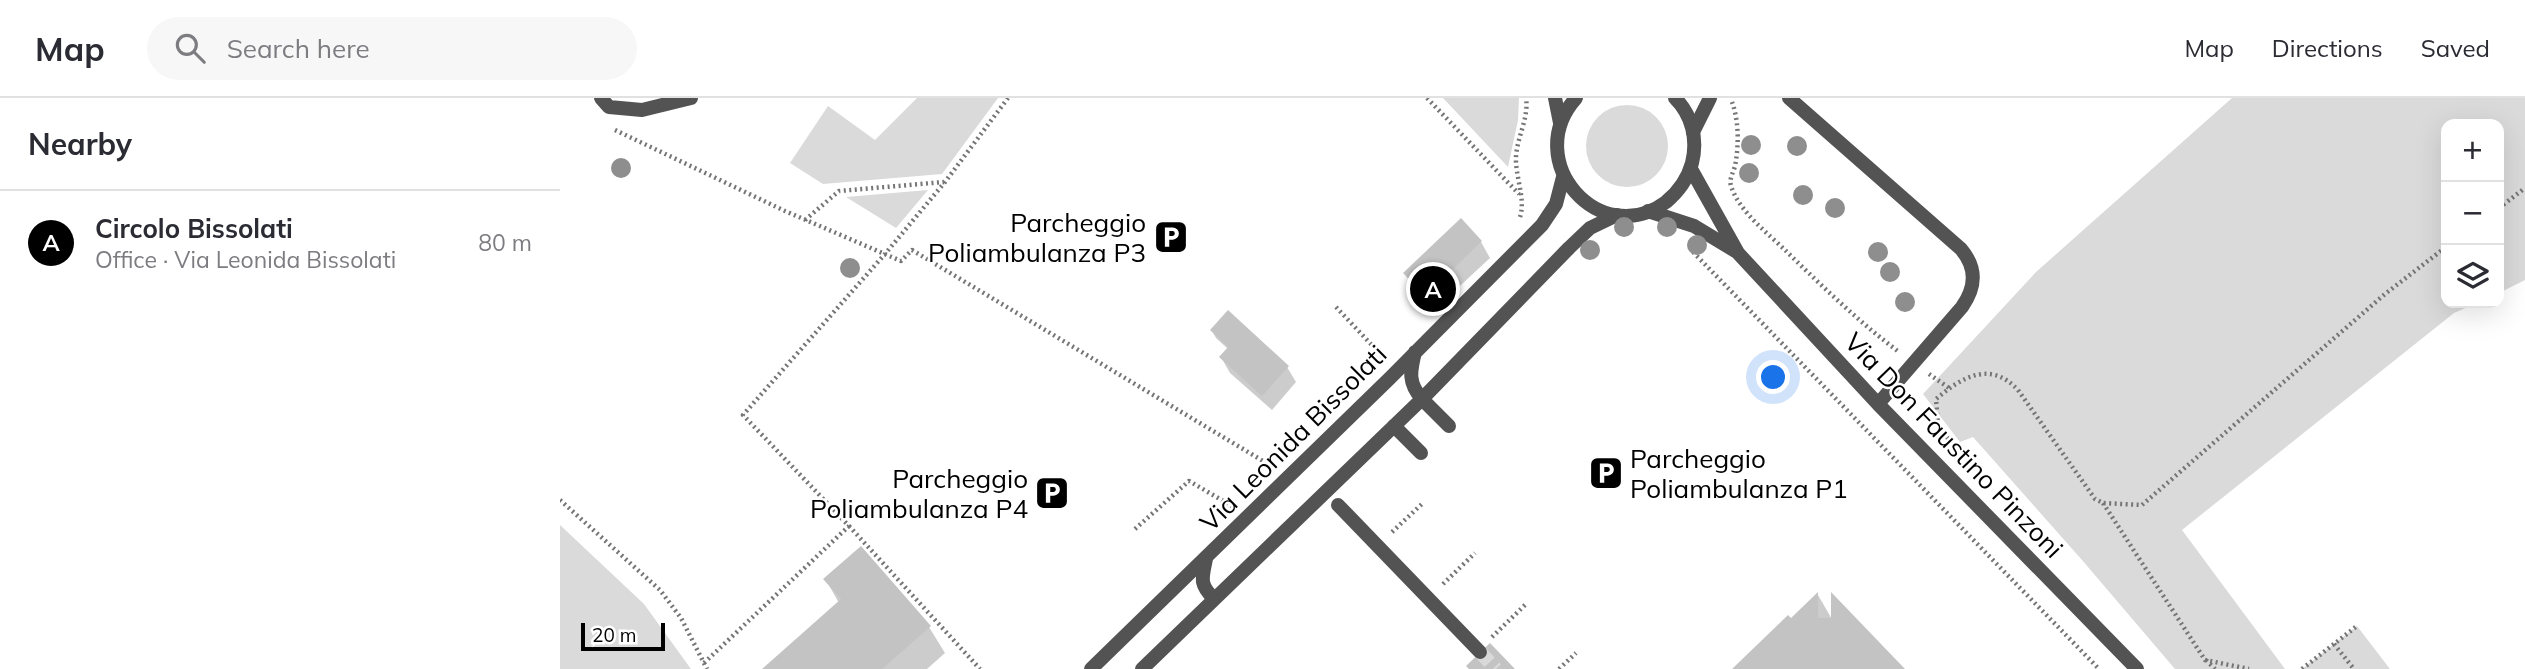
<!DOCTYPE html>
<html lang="en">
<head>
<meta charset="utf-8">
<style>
  body { margin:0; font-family:Mulish,sans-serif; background:#f7f7f7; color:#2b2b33 }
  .controls { position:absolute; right:21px; top:21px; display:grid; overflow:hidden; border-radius:14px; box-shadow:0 7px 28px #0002 }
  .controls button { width:63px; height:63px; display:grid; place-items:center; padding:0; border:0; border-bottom:2px solid #e1e1e2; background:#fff; color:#2b2b33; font:35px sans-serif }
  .scale { position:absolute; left:21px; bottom:18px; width:84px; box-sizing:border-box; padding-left:7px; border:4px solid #000; border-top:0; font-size:19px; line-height:24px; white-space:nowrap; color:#000; -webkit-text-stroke:5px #fff; paint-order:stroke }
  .you { position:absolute; left:1214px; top:280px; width:24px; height:24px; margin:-18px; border:5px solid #fff; border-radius:50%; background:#1a73e8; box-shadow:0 0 0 10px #1a73e833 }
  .badge { display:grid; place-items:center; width:46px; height:46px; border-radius:50%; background:#000; color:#fff; font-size:23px; font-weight:700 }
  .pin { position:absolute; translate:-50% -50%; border:4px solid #fff; box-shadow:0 2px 7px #0006 }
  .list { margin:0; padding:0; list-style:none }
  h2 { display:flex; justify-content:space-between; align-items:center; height:91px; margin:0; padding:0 28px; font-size:30px }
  h2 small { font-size:23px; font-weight:400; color:#7c7c81 }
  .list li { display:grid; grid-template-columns:46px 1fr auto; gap:21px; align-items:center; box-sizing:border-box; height:105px; padding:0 28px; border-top:2px solid #e1e1e2 }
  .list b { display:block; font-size:26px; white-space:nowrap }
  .list p { margin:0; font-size:23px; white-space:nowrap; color:#7c7c81 }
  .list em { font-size:23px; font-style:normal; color:#7c7c81 }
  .icon { flex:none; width:38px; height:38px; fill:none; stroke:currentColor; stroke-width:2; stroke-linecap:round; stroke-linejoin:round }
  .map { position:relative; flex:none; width:1965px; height:571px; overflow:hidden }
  header { display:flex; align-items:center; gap:42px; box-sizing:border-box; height:98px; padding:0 35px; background:#fff; border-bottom:2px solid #e1e1e2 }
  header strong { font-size:33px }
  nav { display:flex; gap:38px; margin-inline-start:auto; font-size:24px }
  .search { width:490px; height:63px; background:#f7f7f7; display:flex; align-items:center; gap:18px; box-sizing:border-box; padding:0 24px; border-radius:38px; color:#7c7c81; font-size:26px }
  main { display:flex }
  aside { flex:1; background:#fff }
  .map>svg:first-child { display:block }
  .green { fill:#dadada }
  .shadow { fill:#0003 }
  .building { fill:#c3c3c3 }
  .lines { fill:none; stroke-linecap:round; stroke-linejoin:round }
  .pedestrian-tunnel { stroke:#d9d9d9; stroke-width:14; stroke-dasharray:14 7; stroke-linecap:butt }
  .path { stroke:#757575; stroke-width:4.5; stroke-dasharray:2 3.5; stroke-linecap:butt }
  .service { stroke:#535353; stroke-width:14 }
  .pedestrian { stroke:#535353; stroke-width:14 }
  .minor { stroke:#535353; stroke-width:14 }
  .tertiary { stroke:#535353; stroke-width:14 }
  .tree { fill:#8e8e8e }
  .labels { text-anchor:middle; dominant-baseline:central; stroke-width:5; stroke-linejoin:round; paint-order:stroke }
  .poi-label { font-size:26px; fill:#000; stroke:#fff; text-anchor:end }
  .street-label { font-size:26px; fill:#000; stroke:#fff }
</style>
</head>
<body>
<header>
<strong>Map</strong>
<div class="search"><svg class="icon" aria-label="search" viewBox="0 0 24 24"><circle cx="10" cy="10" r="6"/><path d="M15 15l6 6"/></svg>Search here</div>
<nav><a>Map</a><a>Directions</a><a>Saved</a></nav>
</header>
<main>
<aside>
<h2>Nearby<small></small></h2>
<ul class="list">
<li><span class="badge">A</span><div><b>Circolo Bissolati</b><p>Office · Via Leonida Bissolati</p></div><em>80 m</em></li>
</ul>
</aside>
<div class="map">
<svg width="1965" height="571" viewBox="0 0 1965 571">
  <rect width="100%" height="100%" fill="#fff"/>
  <path class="green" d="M357 0H438L382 76 263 86 230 65 268 8 315 42Z
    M883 0H959L958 22 948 69Z
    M1672 0H1965V182L1939 195V26H1886V205H1917L1894 215 1622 432 1725 571H1615L1522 462 1413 339 1400 344 1363 296 1476 174Z
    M1026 48a41 41 0 1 1 82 0a41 41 0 1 1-82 0Z
    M368 92 336 130 286 99Z
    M0 427 84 506 131 571H0Z
    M1797 528 1830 571H1742Z"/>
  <path class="shadow" d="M901 123 921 144 930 160 874 212 854 191 845 175Z
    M652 233 727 269 736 284 712 312 670 275 661 259 668 251 656 240Z
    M266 482 369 529 385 555 367 571H205L279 505Z
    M1258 497 1273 523 1343 571H1174Z"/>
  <path class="building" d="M901 120 922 143 865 198 843 175Z
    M668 212 729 268 702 298 659 259 668 249 650 232Z
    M301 448 371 528 322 571H202L281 501 263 481Z
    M1258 494V520H1271V494L1345 571H1172L1228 517 1231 520Z
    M930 545 955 571H909L906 568Z"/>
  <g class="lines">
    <path class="pedestrian-tunnel" d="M920 554 936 571"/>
    <path class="path" d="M867 0 959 96
      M1172 4C1179 23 1179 48 1175 68 1173 75 1169 81 1171 88 1180 115 1208 135 1227 154 1263 189 1299 224 1339 254
      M55 32 225 113 341 163 352 152 713 369
      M1939 110 1965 90
      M960 119C966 101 955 78 956 59 957 39 969 20 966 0
      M245 122 279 93 384 84
      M1133 154 1539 571
      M776 209 824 260
      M1369 276 1389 290
      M1402 358 1378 328 1376 301C1402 279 1430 262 1458 292L1535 401 1543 405 1582 407 1825 196 1886 149
      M0 402 100 492 121 520 147 571
      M1543 405 1645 562 1689 571
      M289 428 420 571
      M575 431 629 383 672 408
      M832 434 864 404
      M883 486 915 455
      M932 539 966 506
      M1774 546 1794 571
      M1646 562 1655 571
      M144 565 289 428 183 317 325 156 385 84 448 0
      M999 571 1016 555
      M1742 571 1797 528"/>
    <path class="service" d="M862 301 889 328
      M834 328 861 355"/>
    <path class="pedestrian" d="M778 407 920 554"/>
    <path class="minor" d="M41 0 49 9 82 12 131 0
      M1229 0 1401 151C1417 170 1416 189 1402 209L1318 306
      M1133 34 1150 0
      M1131 71 1178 155 1318 306 1577 571
      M1088 113 1134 128 1177 154
      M855 254C850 274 848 285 862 301
      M646 461C642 481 639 486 654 501
      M531 571 830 280 982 127 996 106 1003 79
      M582 571 862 301 1009 150 1030 130 1057 117"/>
    <path class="tertiary" d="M995 0 1000 25
      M1016 0C960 63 1040 153 1106 104 1118 94 1128 80 1132 65 1138 41 1132 17 1115 0"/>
  </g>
  <g class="tree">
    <circle cx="1191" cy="47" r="10"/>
    <circle cx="1237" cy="48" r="10"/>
    <circle cx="61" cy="70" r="10"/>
    <circle cx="1189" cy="75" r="10"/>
    <circle cx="1243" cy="97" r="10"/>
    <circle cx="1275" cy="110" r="10"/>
    <circle cx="1064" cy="129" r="10"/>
    <circle cx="1107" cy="129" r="10"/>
    <circle cx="1137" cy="147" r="10"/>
    <circle cx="1030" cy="152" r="10"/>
    <circle cx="1318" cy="154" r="10"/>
    <circle cx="290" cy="170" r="10"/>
    <circle cx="1330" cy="174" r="10"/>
    <circle cx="1345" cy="204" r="10"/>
  </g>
  <defs>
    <g id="parking-square" transform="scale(1.75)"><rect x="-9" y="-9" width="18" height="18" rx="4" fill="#000" stroke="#fff"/><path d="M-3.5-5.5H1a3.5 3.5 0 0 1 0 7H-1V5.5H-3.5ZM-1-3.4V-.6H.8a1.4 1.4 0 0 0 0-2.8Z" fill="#fff"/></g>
  </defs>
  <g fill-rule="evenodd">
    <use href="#parking-square" x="611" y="139"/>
    <use href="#parking-square" x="1046" y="375"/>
    <use href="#parking-square" x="492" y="395"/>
  </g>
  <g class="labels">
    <g class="poi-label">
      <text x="586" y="124">Parcheggio<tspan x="586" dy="30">Poliambulanza P3</tspan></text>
      <text x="1070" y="360" text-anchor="start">Parcheggio<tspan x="1070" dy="30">Poliambulanza P1</tspan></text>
      <text x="468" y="380">Parcheggio<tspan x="468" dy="30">Poliambulanza P4</tspan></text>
    </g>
    <g class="street-label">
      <text transform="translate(733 340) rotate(-45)">Via Leonida Bissolati</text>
      <text transform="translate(1394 347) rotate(46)">Via Don Faustino Pinzoni</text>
    </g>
  </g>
</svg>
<div class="controls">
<button>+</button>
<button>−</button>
<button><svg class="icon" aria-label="layers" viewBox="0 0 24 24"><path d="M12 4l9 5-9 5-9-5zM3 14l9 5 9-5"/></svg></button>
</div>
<div class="scale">20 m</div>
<div class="you"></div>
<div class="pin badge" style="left:873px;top:191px">A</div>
</div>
</main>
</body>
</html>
